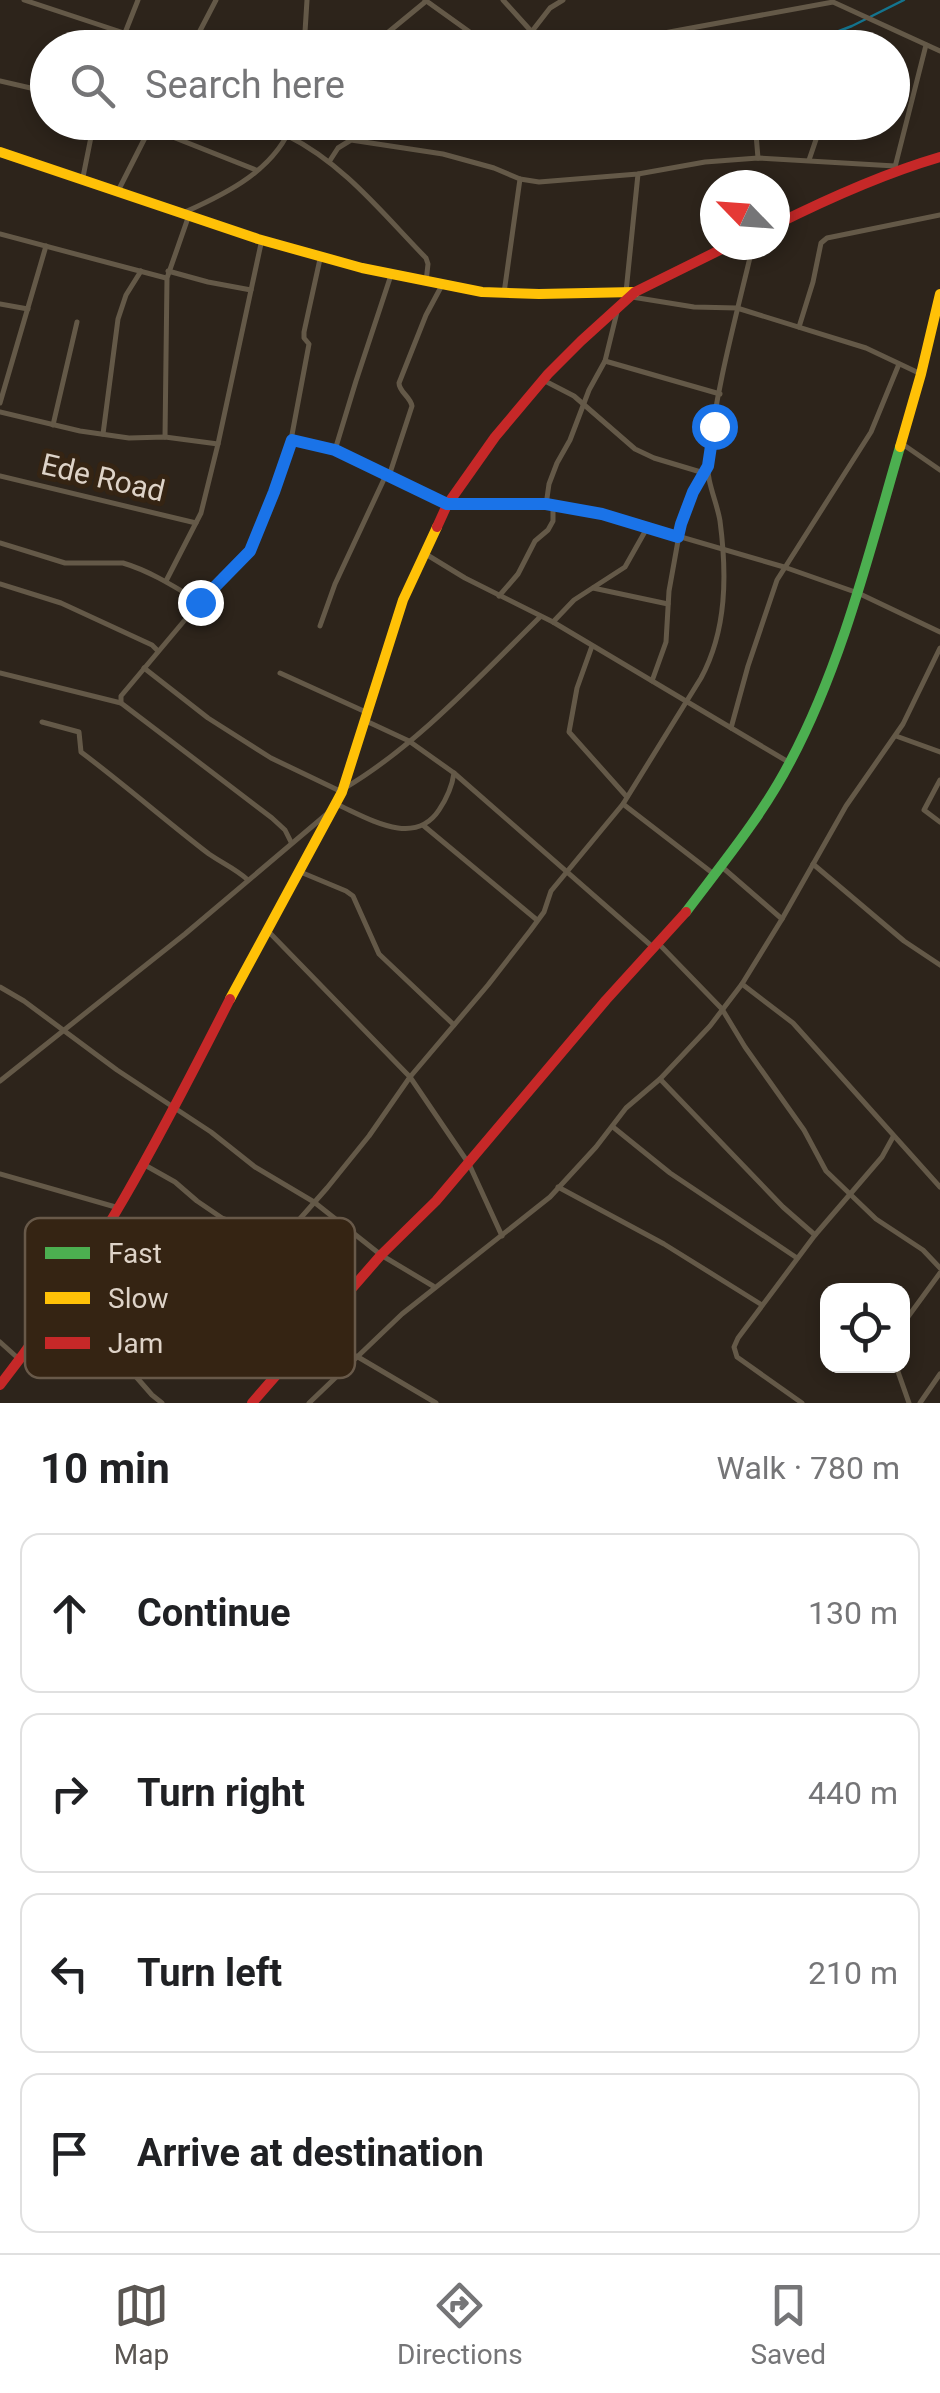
<!DOCTYPE html>
<html lang="en">
<head>
<meta charset="utf-8">
<style>
  body { margin:0; font-family:Roboto,sans-serif; background:#f6f6f6; color:#202124 }
  .controls { position:absolute; right:30px; bottom:30px; display:grid; overflow:hidden; border-radius:20px; box-shadow:0 5px 15px #0003 }
  .controls button { width:90px; height:90px; display:grid; place-items:center; padding:0; border:0; border-bottom:2px solid #e0e0e0; background:#fff; color:#202124; font:50px sans-serif }
  .compass { position:absolute; left:700px; top:170px; width:90px; height:90px; border-radius:50%; background:#fff; box-shadow:0 5px 15px #0003; rotate:295deg }
  .stop { position:absolute; width:30px; height:30px; margin:-22px; border:8px solid #1a73e8; border-radius:50%; background:#fff }
  .stop.end { background:#1a73e8; border-color:#fff; box-shadow:0 2px 10px #0008 }
  .list { margin:0; padding:0; list-style:none }
  h2 { display:flex; justify-content:space-between; align-items:center; height:130px; margin:0; padding:0 40px; font-size:42px }
  h2 small { font-size:32px; font-weight:400; color:#757577 }
  .list li { display:grid; grid-template-columns:65px 1fr auto; gap:30px; align-items:center; box-sizing:border-box; height:160px; margin:0 20px 20px; padding:0 20px; border:2px solid #e0e0e0; border-radius:20px }
  .list b { display:block; font-size:38px; white-space:nowrap }
  .list em { font-size:32px; font-style:normal; color:#757577 }
  .icon { flex:none; width:55px; height:55px; fill:none; stroke:currentColor; stroke-width:2; stroke-linecap:round; stroke-linejoin:round }
  .map { position:relative; flex:none; width:940px; height:1403px; overflow:hidden }
  .search { position:absolute; background:#fff; box-shadow:0 5px 15px #0003; left:30px; right:30px; top:30px; height:110px; display:flex; align-items:center; gap:25px; box-sizing:border-box; padding:0 35px; border-radius:55px; color:#757577; font-size:38px }
  .sheet { height:850px; background:#fff }
  nav { display:flex; justify-content:space-around; align-items:center; box-sizing:border-box; height:140px; border-top:2px solid #e0e0e0; background:#fff; font-size:28px; color:#757577 }
  nav a { display:grid; justify-items:center; gap:5px }
  nav .on { color:#5a5652 }
  .map>svg:first-child { display:block }
</style>
</head>
<body>
<div class="map">
<svg width="940" height="1403" viewBox="0 0 940 1403">
  <rect width="100%" height="100%" fill="#2d241b"/>
  <g fill="none" stroke-linecap="round" stroke-linejoin="round">
    <!-- stream -->
    <g stroke="#14748e" stroke-width="2.5">
      <path d="M795,48L852,26L904,0"/>
      <path d="M504,122H520"/>
    </g>
    <!-- street -->
    <g stroke="#645948" stroke-width="5">
      <path d="M24,0L124,33"/>
      <path d="M425,0L492,48"/>
      <path d="M503,0L531,31"/>
      <path d="M119,48L138,0"/>
      <path d="M191,48L216,0"/>
      <path d="M304,48L307,0"/>
      <path d="M369,48L425,2"/>
      <path d="M519,48L550,8L563,0"/>
      <path d="M616,48L664,33L833,2L940,51"/>
      <path d="M845,48L846,44"/>
      <path d="M0,81L48,92"/>
      <path d="M755,122L758,158"/>
      <path d="M150,128L256,170"/>
      <path d="M288,136C344,164 383,214 426,258L428,264L426,282"/>
      <path d="M809,160L822,122"/>
      <path d="M329,162L338,148L351,140L443,154L494,168L520,179L539,182L638,174L705,162L758,158L895,166"/>
      <path d="M895,167L926,45"/>
      <path d="M83,177L94,122"/>
      <path d="M118,191L153,122"/>
      <path d="M185,212C228,193 276,169 293,122"/>
      <path d="M0,234L166,278"/>
      <path d="M168,271L208,282L251,290"/>
      <path d="M626,292L638,174"/>
      <path d="M504,293L520,179"/>
      <path d="M632,297L694,307L737,308L866,348L921,374"/>
      <path d="M0,304L28,309"/>
      <path d="M799,327L813,282L821,243L827,238L940,215"/>
      <path d="M605,361L720,394"/>
      <path d="M543,380L574,396L635,449L654,458L704,473"/>
      <path d="M0,403L46,246"/>
      <path d="M0,412L80,431L129,438L165,437L218,444"/>
      <path d="M53,425L77,322"/>
      <path d="M103,434L118,319L126,295L141,271"/>
      <path d="M165,437L167,278L189,215"/>
      <path d="M291,440L335,450L447,505H546L602,514L784,567L858,593L940,632"/>
      <path d="M901,443L940,470"/>
      <path d="M335,450L356,381L391,275"/>
      <path d="M0,476L196,523"/>
      <path d="M389,476L412,406C410,396 399,392 399,383L426,315L441,287"/>
      <path d="M546,505L549,484L557,463L570,440L589,390L605,361L617,312"/>
      <path d="M0,543L65,563H123C150,571 175,587 200,602"/>
      <path d="M424,553L465,578L553,622L790,763"/>
      <path d="M166,581L201,513L218,444L262,239"/>
      <path d="M0,584L61,603L152,645L158,651"/>
      <path d="M593,588L668,604"/>
      <path d="M499,596L518,574L535,541L548,530L553,521V507"/>
      <path d="M553,622L574,600L625,567L647,528"/>
      <path d="M320,626L335,584L386,475"/>
      <path d="M592,646L577,688L569,732L627,797"/>
      <path d="M144,668L208,718L271,758L342,792"/>
      <path d="M0,673L121,703L272,818L285,830L291,842"/>
      <path d="M280,673L368,713"/>
      <path d="M652,681L666,642L669,591L681,524L693,492L706,469"/>
      <path d="M121,703V696L200,602L225,574L242,562L250,551L274,493L291,440L309,344L304,338V332L320,259"/>
      <path d="M366,721L409,741L454,773L655,949"/>
      <path d="M42,722L79,732L81,752C125,785 166,821 209,854C222,863 236,869 248,880"/>
      <path d="M731,728L748,666L777,580L871,432L899,364"/>
      <path d="M896,736L940,752"/>
      <path d="M940,780L924,810L940,822"/>
      <path d="M343,789C414,748 482,674 540,617"/>
      <path d="M336,804C368,818 414,848 439,810C447,798 452,787 454,773"/>
      <path d="M623,804L715,875"/>
      <path d="M424,826L537,920"/>
      <path d="M813,864L904,941L940,965"/>
      <path d="M722,867L782,919"/>
      <path d="M298,871L346,891L353,896L379,954L454,1025"/>
      <path d="M266,929L410,1077L469,1164L502,1236"/>
      <path d="M659,944L722,1009L745,1047L804,1130L826,1171L876,1219L923,1250L940,1268"/>
      <path d="M742,984L793,1023L940,1187"/>
      <path d="M0,987L24,1001L117,1070L211,1132L255,1167L314,1202L381,1255L433,1286"/>
      <path d="M660,1079L783,1207L815,1235"/>
      <path d="M0,1081L185,934L328,813"/>
      <path d="M613,1127L670,1173L797,1258"/>
      <path d="M143,1164L175,1182L197,1201L222,1218L250,1228L278,1242"/>
      <path d="M0,1174L119,1208"/>
      <path d="M558,1187L664,1244L762,1305"/>
      <path d="M93,1253L231,1305L308,1337"/>
      <path d="M96,1255L103,1295L123,1337L124,1363L152,1395L162,1403"/>
      <path d="M902,1325L940,1273"/>
      <path d="M120,1332L140,1335L201,1325L223,1313L231,1305L253,1272L327,1188L369,1136L410,1077L488,985L530,931L544,912L551,891L623,804L701,678C727,630 727,574 720,521C717,502 706,481 708,462C716,388 736,317 753,245"/>
      <path d="M311,1335L358,1357L436,1403"/>
      <path d="M0,1342L20,1360"/>
      <path d="M896,1366L909,1403"/>
      <path d="M309,1403L402,1314L550,1197L596,1147L626,1108L660,1079L710,1026L742,984L782,919L846,806L903,724L940,648"/>
      <path d="M802,1403L737,1357L734,1347L738,1338L815,1235L882,1157L893,1137"/>
      <path d="M920,1403L940,1374"/>
    </g>
    <!-- fast -->
    <path stroke="#4caf50" stroke-width="10" d="M686,912C722,864 762,816 790,762C842,664 869,553 900,447"/>
    <!-- slow -->
    <g stroke="#ffc107" stroke-width="10">
      <path d="M0,152L258,239L362,268L482,292L539,294L635,292"/>
      <path d="M900,447L921,374L940,294"/>
      <path d="M230,999L342,792L403,600L437,527"/>
    </g>
    <!-- jam -->
    <g stroke="#c62828" stroke-width="10">
      <path d="M775,225C829,198 882,174 940,157"/>
      <path d="M437,527L447,505L495,437L548,374L581,341L635,292L730,245"/>
      <path d="M0,1385C93,1266 162,1133 230,999"/>
      <path d="M252,1403L381,1255L436,1201L606,1000L686,912"/>
    </g>
  </g>
  <g fill="none" stroke-linecap="round" stroke-linejoin="round">
    <!-- route -->
    <path stroke="#1a73e8" stroke-width="12" d="M200,602L250,551L274,492L292,440L335,450L447,504H546L602,514L678,537L681,524L693,492L708,466L714,426"/>
  </g>
  <g text-anchor="middle" stroke-width="10" stroke-linejoin="round" paint-order="stroke">
    <!-- street labels -->
    <g font-size="30" fill="#ded3c8" stroke="#352413">
      <text transform="translate(103 478) rotate(13)" y="10">Ede Road</text>
    </g>
  </g>
  <!-- legend -->
  <rect x="25" y="1218" width="330" height="160" rx="15" fill="#352413" stroke="#685949" stroke-width="2.5"/>
  <rect x="45" y="1247" width="45" height="12" fill="#4caf50"/>
  <rect x="45" y="1292" width="45" height="12" fill="#ffc107"/>
  <rect x="45" y="1337" width="45" height="12" fill="#c62828"/>
  <g font-size="28" fill="#ded3c8">
    <text x="108" y="1263">Fast</text>
    <text x="108" y="1308">Slow</text>
    <text x="108" y="1353">Jam</text>
  </g>
</svg>
<div class="controls">
<button><svg class="icon" aria-label="locate" viewBox="0 0 24 24"><circle cx="12" cy="12" r="6"/><path d="M12 2v4M12 18v4M2 12h4M18 12h4"/></svg></button>
</div>
<svg class="compass" viewBox="-18 -18 36 36"><path d="M0-13l5 13h-10z" fill="#e53935"/><path d="M0 13l5-13h-10z" fill="#757577"/></svg>
<div class="stop" style="left:714px;top:426px"></div>
<div class="stop end" style="left:200px;top:602px"></div>
<div class="search"><svg class="icon" aria-label="search" viewBox="0 0 24 24"><circle cx="10" cy="10" r="6"/><path d="M15 15l6 6"/></svg>Search here</div>
</div>
<section class="sheet">
<h2>10 min<small>Walk · 780 m</small></h2>
<ul class="list">
<li><svg class="icon" aria-label="ahead" viewBox="0 0 24 24"><path d="M12 20V5M6 11l6-6 6 6"/></svg><div><b>Continue</b></div><em>130 m</em></li>
<li><svg class="icon" aria-label="right" viewBox="0 0 24 24"><path d="M7 20v-9h11M14 6l5 5-5 5"/></svg><div><b>Turn right</b></div><em>440 m</em></li>
<li><svg class="icon" aria-label="left" viewBox="0 0 24 24"><path d="M17 20v-9H6M10 6l-5 5 5 5"/></svg><div><b>Turn left</b></div><em>210 m</em></li>
<li><svg class="icon" aria-label="arrive" viewBox="0 0 24 24"><path d="M6 21V4h12l-3 4 3 4H6"/></svg><div><b>Arrive at destination</b></div></li>
</ul>
</section>
<nav>
<a class="on"><svg class="icon" aria-label="map" viewBox="0 0 24 24"><path d="M3 6l6-2 6 2 6-2v14l-6 2-6-2-6 2zM9 4v14M15 6v14"/></svg>Map</a>
<a><svg class="icon" aria-label="directions" viewBox="0 0 24 24"><path d="M12 3l9 9-9 9-9-9zM9 14v-3h6M13 9l2 2-2 2"/></svg>Directions</a>
<a><svg class="icon" aria-label="saved" viewBox="0 0 24 24"><path d="M7 4h10v16l-5-4-5 4z"/></svg>Saved</a>
</nav>
</body>
</html>
